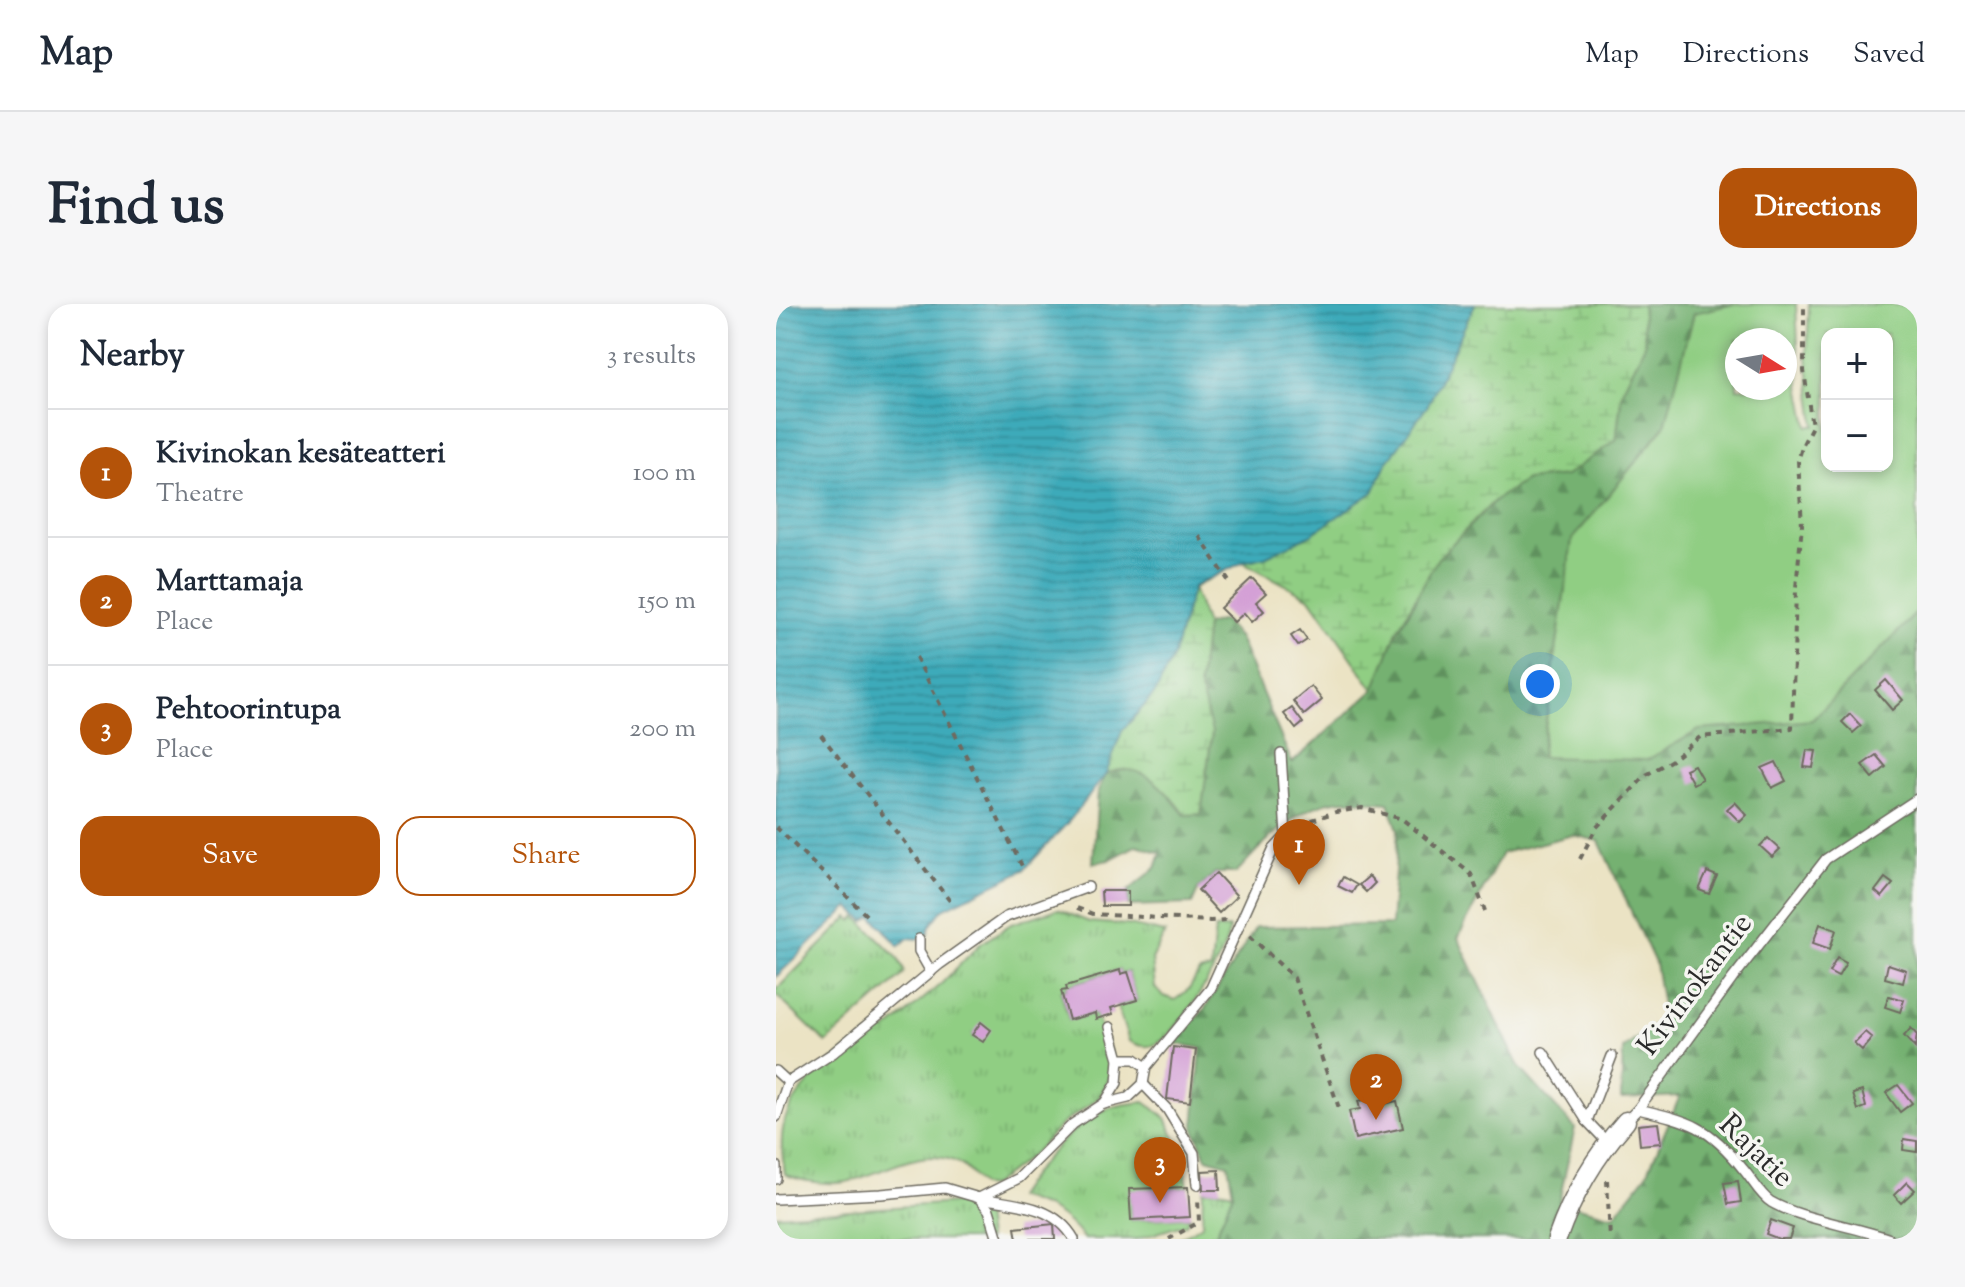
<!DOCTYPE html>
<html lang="en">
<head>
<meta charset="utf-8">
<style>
  body { margin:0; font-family:"Sorts Mill Goudy",serif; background:#f6f6f7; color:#1f2937 }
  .controls { position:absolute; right:24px; top:24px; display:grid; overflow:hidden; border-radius:16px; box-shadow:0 4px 12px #0003 }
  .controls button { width:72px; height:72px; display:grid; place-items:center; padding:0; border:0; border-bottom:2px solid #e0e1e3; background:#fff; color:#1f2937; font:40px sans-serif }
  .compass { position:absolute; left:949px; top:24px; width:72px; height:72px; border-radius:50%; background:#fff; box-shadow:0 4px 12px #0003; rotate:101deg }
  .you { position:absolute; left:764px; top:380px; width:28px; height:28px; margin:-20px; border:6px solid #fff; border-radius:50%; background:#1a73e8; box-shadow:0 0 0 12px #1a73e833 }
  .badge { display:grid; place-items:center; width:52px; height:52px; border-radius:50%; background:#b45309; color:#fff; font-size:26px; font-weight:700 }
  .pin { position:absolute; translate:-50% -66px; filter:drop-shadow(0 2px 4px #0008) }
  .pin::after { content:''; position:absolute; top:42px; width:28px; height:24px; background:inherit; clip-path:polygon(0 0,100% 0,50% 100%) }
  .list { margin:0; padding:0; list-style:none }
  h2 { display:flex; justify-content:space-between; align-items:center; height:104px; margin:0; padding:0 32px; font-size:34px }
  h2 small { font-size:26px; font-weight:400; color:#747a83 }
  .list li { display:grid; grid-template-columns:52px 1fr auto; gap:24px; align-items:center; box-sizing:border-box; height:128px; padding:0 32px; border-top:2px solid #e0e1e3 }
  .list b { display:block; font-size:30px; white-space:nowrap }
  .list p { margin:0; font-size:26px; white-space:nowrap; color:#747a83 }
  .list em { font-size:26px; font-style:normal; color:#747a83 }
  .actions { display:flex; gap:16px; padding:24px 32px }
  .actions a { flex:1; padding:18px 0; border:2px solid #b45309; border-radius:24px; text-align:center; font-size:28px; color:#b45309 }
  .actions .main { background:#b45309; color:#fff }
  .map { position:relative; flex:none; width:1141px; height:935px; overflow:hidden; border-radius:24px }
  header { display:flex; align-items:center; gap:48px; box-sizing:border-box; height:112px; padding:0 40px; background:#fff; border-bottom:2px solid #e0e1e3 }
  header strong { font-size:38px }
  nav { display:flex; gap:44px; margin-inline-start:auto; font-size:28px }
  .intro { display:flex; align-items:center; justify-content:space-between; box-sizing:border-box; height:192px; padding:0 48px }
  h1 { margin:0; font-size:56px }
  .button { padding:20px 36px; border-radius:24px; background:#b45309; color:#fff; font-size:28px; font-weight:700 }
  main { display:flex; gap:48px; padding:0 48px }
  aside { flex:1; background:#fff; border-radius:24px; box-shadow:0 4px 12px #0003 }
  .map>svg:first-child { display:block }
</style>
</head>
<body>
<header>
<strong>Map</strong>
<nav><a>Map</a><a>Directions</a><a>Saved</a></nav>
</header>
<div class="intro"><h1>Find us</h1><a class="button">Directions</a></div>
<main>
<aside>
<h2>Nearby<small>3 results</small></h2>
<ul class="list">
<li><span class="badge">1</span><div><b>Kivinokan kesäteatteri</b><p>Theatre</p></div><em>100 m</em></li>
<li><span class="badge">2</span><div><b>Marttamaja</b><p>Place</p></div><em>150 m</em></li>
<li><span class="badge">3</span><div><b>Pehtoorintupa</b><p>Place</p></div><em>200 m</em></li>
</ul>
<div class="actions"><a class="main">Save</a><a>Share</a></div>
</aside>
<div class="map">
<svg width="1141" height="935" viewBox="0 0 1141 935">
  <defs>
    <pattern id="grass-tufts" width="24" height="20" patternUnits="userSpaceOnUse" patternTransform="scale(2)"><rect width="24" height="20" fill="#90ce83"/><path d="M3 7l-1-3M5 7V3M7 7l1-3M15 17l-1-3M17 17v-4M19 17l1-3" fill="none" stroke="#7cb171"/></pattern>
    <pattern id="forest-firs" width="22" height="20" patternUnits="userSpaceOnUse" patternTransform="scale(2)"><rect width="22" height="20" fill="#74b171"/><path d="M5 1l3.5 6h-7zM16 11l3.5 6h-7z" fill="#5f905d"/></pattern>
    <pattern id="wetland-marsh" width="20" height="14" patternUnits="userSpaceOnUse" patternTransform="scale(2)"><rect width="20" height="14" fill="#90ce83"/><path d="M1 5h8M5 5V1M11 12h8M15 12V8" fill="none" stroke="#7cb171"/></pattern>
    <pattern id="water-rules" width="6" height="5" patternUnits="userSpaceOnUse" patternTransform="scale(2)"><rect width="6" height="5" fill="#3caaba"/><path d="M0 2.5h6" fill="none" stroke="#338b97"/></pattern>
  </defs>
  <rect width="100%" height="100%" fill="#f6f6f2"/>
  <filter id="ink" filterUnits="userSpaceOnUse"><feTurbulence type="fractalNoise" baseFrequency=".0125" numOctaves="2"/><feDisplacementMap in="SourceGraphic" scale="16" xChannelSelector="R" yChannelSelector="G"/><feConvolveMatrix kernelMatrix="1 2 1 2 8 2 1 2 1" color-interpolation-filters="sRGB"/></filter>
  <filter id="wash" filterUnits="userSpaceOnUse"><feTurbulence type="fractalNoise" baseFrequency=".006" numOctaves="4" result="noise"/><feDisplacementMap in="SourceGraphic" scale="32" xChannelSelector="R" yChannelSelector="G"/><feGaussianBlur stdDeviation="1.8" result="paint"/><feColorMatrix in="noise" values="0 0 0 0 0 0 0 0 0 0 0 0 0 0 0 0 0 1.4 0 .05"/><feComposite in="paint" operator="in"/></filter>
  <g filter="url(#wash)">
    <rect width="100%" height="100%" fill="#ebe3c4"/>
    <!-- grass -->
    <g fill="url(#grass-tufts)" stroke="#5e7c57" stroke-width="2">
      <path d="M282,605L313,618L352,621L389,629L376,655L379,684L387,692L399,696L413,685L423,668L435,665L439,625L453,624C453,648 404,727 382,739C372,745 363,742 353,737L341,702L361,696L352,668L345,670L343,666L290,682L291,686L285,688L293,716L319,709L335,750L336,762L334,773L323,794L286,820L257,850L214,883L205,882C198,875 192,864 184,860C149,839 105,871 70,878C51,881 26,878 9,870C7,855 4,840 7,825C12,785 69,745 101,726L110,727L166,679L203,641L235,620Z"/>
      <path d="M73,613L77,617L81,613L121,653L128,666L127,671L50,739L0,691V686Z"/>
      <path d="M369,798L390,814L406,849L412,883L354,886L355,916L414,913L410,920L362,935H308C285,907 273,903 240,893C258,866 300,816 331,805C343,800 356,799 369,798Z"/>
      <path d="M427,886H444L457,889L438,935H402L426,921Z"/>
      <path d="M179,899L196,901L209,910L212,935H0V911Z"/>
    </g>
    <!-- forest -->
    <path fill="url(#forest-firs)" stroke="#506e4e" stroke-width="2" fill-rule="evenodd" d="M866,0H958L918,9L889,122L796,236L765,452L871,456L923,426L1036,416L1141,308V935H438L457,889L452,860L430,854L418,823L425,744L398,739L428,706L480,623L615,621L622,526L613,499C598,498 583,496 568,496C524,498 488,538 460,569H439L422,586L416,600L352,602V587L380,564L385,549L361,541L333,556L317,559L322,487L330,470C366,454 388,485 409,511L425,510L436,428L423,381L430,321L447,316L463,334L516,459L598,386L621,327L635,305L650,272L662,254L719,196L750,176L789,172L840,136L846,87L869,40ZM797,531L823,537L879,659L888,714L847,745L845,795L904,792L871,870L838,912L783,898L799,824L743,763L682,634L726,549Z"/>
    <!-- wetland -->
    <g fill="url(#wetland-marsh)" stroke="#5e7c57" stroke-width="2">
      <path d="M670,0H866L869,40L846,87L840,136L789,172L750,176L719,196L662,254L621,327L598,386L534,294L467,258Z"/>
      <path d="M421,266L432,276L417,284L430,321L423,381L436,428L425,510L409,511C388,485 366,454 330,470L320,444Z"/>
    </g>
    <!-- garden -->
    <path fill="#90ce83" stroke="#5e7c57" stroke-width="2" fill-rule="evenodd" d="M958,0H1020L1024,82L1032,122H1039L1031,53L1033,0L1141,1V308L1036,416L923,426L871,456L765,453L796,236L889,122L918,9ZM1051,30H1111V162H1051ZM961,36H1009V84H961Z"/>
    <!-- water -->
    <path fill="url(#water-rules)" stroke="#346a72" stroke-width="2" d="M0,0H699L652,101L610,160L597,188L536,230L489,253L467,258L417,283L397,352L380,388L346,427L330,470L294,516L248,566L167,605L154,622L152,630L143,635L132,634L123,642L96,612L89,617L73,603L0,673Z"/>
    <g id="blocks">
      <!-- building -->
      <g fill="#d4a0d6">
        <path d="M476,274L490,289L480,298L488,307L476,318L468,309L458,318L444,304Z"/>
        <path d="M524,326L531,336L522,342L515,332Z"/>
        <path d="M1110,376L1127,396L1116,406L1099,386Z"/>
        <path d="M535,382L546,396L528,411L517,397Z"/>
        <path d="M516,404L527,419L520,425L508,410Z"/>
        <path d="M1074,410L1085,422L1077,429L1066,418Z"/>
        <path d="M1031,446L1040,447L1037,464L1028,463Z"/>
        <path d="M1100,451L1110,463L1097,474L1086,461Z"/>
        <path d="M1000,458L1010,477L996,484L986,464Z"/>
        <path d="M918,461L926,475L917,480L909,465Z"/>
        <path d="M959,498L971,511L964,518L951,505Z"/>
        <path d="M992,534L1004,545L996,553L984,542Z"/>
        <path d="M931,568L941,572L933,590L923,586Z"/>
        <path d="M440,569L461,592L443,609L422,586Z"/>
        <path d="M593,572L599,579L590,588L583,581Z"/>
        <path d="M567,573L581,581L576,589L562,582Z"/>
        <path d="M1109,574L1117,580L1106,593L1099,587Z"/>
        <path d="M325,587H352V602H326Z"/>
        <path d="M1044,620L1060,626L1054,645L1037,639Z"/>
        <path d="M1061,654L1070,659L1062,673L1053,668Z"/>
        <path d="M1112,660L1130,666L1127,679L1109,674Z"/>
        <path d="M344,666L345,670L352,668L361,696L335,704L337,710L320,715L319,709L293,716L285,687L291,686L290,682Z"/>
        <path d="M1113,692L1128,696L1124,708L1109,703Z"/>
        <path d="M205,718L215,726L207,738L196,731Z"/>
        <path d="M1135,724L1141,731L1139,744L1128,732Z"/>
        <path d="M1089,728L1096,734L1086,746L1078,739Z"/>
        <path d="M397,743L420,746L414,798L391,795Z"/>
        <path d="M1122,781L1136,799L1124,808L1110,789Z"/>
        <path d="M1086,787L1090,803L1082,806L1077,790Z"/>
        <path d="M607,792L608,800L621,797L627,824L579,835L573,807L584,805L582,797Z"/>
        <path d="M882,819L885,839L864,841L862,821Z"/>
        <path d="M1128,835L1141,837V848L1127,846Z"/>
        <path d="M443,866L444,886H427L426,867Z"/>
        <path d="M962,877L965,898L952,900L948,879Z"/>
        <path d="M1131,878L1139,886L1125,899L1118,891Z"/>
        <path d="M412,883L414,913L355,916L353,885Z"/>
        <path d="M995,916L1017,924L1013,935H1003L990,930Z"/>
        <path d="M278,920L279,935H241L239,924Z"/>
      </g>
    </g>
  </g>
  <g filter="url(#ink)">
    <use href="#blocks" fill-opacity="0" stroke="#6e6b61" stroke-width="2"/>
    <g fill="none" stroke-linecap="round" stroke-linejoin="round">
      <defs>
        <g id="lane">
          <path d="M143,635V647L155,668"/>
          <path d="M767,748L811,817L831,838"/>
          <path d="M370,763L435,684L497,546L510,532L505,450"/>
          <path d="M0,767L12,778"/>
          <path d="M12,778L57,749L164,660L230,613L312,583"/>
          <path d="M367,780L391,805L418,849L421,881"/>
          <path d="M328,800L341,779L343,755"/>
          <path d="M862,805C914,817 933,822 967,865C976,875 984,891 995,898C1024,915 1079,922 1114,935"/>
          <path d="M0,813L12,778"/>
          <path d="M811,817L836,752"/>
          <path d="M850,817L862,805L957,674L1050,555L1141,495"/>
          <path d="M0,862V875"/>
          <path d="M203,894L243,874L297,820L327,800L352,794L367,780L370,763L359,755H343L334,723"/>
          <path d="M203,894C238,900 279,901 298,935"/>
          <path d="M0,895L105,890L169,884L203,894L213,906L222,935"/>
        </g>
        <path id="street" d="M781,935C796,892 820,851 850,817"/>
      </defs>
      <!-- lane casing -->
      <use href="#lane" stroke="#6e6b61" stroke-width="12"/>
      <!-- street casing -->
      <use href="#street" stroke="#6e6b61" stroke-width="21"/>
      <!-- path -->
      <g stroke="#6e6b61" stroke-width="4" stroke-dasharray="6 6" stroke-linecap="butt">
        <path d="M423,232L456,282"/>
        <path d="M140,353L248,566"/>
        <path d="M45,431L177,601"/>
        <path d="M524,520L560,508L586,504L626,515L695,570L709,607"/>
        <path d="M0,523L93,614"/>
        <path d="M804,555L820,524L870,471L896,456L924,433L1016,424L1020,284L1026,221L1022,157L1027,140L1036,122L1028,67V0"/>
        <path d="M301,604L317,610L434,617L451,616"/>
        <path d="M474,632L518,674L564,807"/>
        <path d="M831,876L834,935"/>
        <path d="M393,935L423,918L422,895"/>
      </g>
      <!-- lane -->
      <use href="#lane" stroke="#fff" stroke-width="9"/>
      <!-- street -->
      <use href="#street" stroke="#fff" stroke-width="18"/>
    </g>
  </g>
  <g text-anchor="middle" stroke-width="7" stroke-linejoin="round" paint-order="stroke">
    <!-- street labels -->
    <g font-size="30" fill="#2b2b2b" stroke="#f6f6f2">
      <text transform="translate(918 680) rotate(-53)" y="10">Kivinokantie</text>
      <text transform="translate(981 846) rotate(44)" y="10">Rajatie</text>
    </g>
  </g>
</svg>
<div class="controls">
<button>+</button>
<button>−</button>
</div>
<svg class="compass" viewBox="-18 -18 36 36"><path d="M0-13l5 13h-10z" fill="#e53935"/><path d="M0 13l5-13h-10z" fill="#747a83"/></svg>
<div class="you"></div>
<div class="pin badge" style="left:523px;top:581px">1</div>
<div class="pin badge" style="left:600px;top:816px">2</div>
<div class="pin badge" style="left:384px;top:899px">3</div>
</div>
</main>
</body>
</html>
